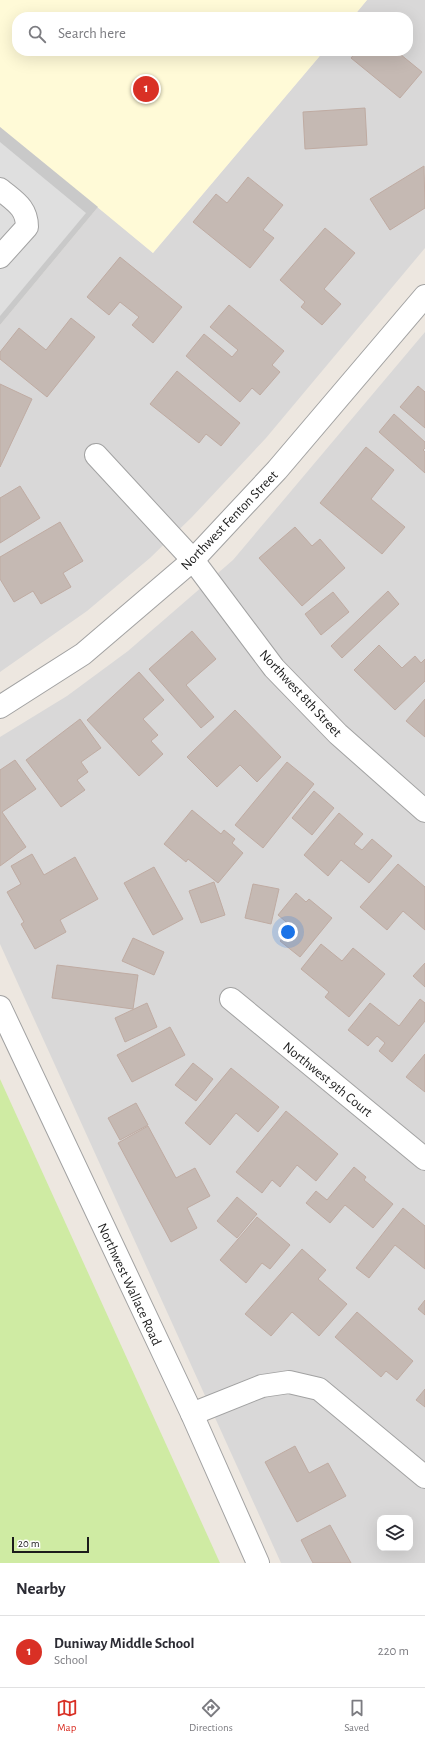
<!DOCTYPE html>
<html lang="en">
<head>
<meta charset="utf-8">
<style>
  body { margin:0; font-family:"Alegreya Sans",sans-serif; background:#f7f7f7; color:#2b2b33 }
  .controls { position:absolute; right:12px; bottom:12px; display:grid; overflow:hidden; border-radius:8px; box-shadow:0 4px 16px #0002 }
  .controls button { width:36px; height:36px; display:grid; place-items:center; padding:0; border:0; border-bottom:1px solid #e1e1e2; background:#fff; color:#2b2b33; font:20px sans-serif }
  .scale { position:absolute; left:12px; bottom:10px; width:77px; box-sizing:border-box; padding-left:4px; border:2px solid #1b1b1b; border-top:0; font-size:11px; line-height:14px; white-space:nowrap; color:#1b1b1b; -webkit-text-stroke:3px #fff; paint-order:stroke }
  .you { position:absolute; left:288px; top:932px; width:14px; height:14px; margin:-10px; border:3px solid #fff; border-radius:50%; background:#1a73e8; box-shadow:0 0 0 6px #1a73e833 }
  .badge { display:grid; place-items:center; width:26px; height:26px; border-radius:50%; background:#d93025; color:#fff; font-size:13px; font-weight:700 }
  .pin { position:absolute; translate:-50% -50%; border:2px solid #fff; box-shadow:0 1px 4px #0006 }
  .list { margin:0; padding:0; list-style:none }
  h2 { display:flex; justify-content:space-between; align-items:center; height:52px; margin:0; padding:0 16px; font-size:17px }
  h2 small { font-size:13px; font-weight:400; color:#7c7c81 }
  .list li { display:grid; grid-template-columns:26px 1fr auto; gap:12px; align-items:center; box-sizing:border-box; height:72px; padding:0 16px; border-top:1px solid #e1e1e2 }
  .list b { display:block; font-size:15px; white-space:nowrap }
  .list p { margin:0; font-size:13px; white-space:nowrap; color:#7c7c81 }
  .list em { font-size:13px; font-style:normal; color:#7c7c81 }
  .icon { flex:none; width:22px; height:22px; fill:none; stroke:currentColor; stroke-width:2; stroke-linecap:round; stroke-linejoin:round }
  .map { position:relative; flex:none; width:425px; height:1563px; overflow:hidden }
  .search { position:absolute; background:#fff; box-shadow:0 4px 16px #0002; left:12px; right:12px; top:12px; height:44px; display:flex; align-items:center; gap:10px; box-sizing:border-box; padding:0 14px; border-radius:16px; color:#7c7c81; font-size:15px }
  .sheet { height:124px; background:#fff }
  nav { display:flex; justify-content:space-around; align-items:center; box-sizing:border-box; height:56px; border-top:1px solid #e1e1e2; background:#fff; font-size:11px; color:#7c7c81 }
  nav a { display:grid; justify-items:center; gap:2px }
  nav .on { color:#d93025 }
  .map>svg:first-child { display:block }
</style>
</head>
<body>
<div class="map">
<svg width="425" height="1563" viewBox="0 0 425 1563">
  <rect width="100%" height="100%" fill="#ede7e0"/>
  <!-- residential -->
  <g fill="#d9d8d8" fill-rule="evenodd">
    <path d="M367,0H425V248L266,438L192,517L150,558L87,611L0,672V325L98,207L153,253L324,51H408V17H353Z"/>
    <path d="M425,332V1563H281L0,944V737L67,696L128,651L233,560ZM380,1518H410V1548H380Z"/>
  </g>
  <!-- education -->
  <path fill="#fffad7" d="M0,0H367L353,17H17V51H324L153,253L0,127Z"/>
  <!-- religious -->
  <path fill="#c9c9c9" d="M0,127L98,207L0,325Z"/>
  <!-- grass -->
  <path fill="#cfeba3" d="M0,1079L220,1563H0Z"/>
  <!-- parking -->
  <path fill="#dfdfdf" d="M0,142L86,213L0,316Z"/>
  <!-- building -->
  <g fill="#c5b9b3" stroke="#bfaba2">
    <path d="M357,51H403L400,54L422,72L400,98L351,58Z"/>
    <path d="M365,108L367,145L305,149L303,112Z"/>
    <path d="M424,166L425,208L390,230L370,199Z"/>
    <path d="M248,177L283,205L263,230L274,238L250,268L193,222L216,194L227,203Z"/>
    <path d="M325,228L355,253L324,289L341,304L322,325L301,307L305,302L280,280Z"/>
    <path d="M120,257L182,307L153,343L132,325L139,317L120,302L109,315L87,297Z"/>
    <path d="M229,305L284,351L272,365L280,372L260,395L252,388L240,402L186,356L204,334L232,357L238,350L210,327Z"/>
    <path d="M71,318L95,337L47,397L0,359V352L19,328L46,350Z"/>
    <path d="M177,371L240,423L221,446L206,434L199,443L150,404Z"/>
    <path d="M0,384L32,399L0,467Z"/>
    <path d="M418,386L425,392V428L400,407Z"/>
    <path d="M394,414L425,442V448L423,450L425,452V473L379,432Z"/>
    <path d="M366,447L394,470L371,499L405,527L382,554L320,503Z"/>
    <path d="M20,486L40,518L0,543V498Z"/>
    <path d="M60,522L83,561L63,573L71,587L41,604L33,591L14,602L0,579V557Z"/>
    <path d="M295,527L312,546L320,539L345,568L302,606L259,558Z"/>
    <path d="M388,591L399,604L342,658L331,646Z"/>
    <path d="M333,592L349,612L321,635L305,614Z"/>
    <path d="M192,631L216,659L186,685L214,717L201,728L149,669Z"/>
    <path d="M379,645L402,668L415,656L421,663L425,659V681L395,710L354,670Z"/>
    <path d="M139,672L164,700L143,719L158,735L151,741L163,754L139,776L87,720Z"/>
    <path d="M425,699V737L406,721Z"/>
    <path d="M235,710L281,757L257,782L240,765L217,787L187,757Z"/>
    <path d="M80,719L101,748L81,762L88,772L77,780L85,790L61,807L26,760Z"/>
    <path d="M15,760L36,789L2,812L26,847L0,866V770Z"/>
    <path d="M287,762L314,784L263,848L235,825Z"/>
    <path d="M314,791L334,808L312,835L292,818Z"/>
    <path d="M192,810L221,834L224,830L235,839L232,843L243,853L218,883L188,859L186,862L164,844Z"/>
    <path d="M339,813L363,834L354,844L362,850L372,839L392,856L369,883L341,860L328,876L304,855Z"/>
    <path d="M32,854L44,875L75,857L98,899L60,920L66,932L35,949L21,924L24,922L7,892L21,884L11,866Z"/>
    <path d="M398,864L425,887V930L403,911L387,930L360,907Z"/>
    <path d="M154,867L183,919L153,935L124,883Z"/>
    <path d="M214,882L225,915L201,923L189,891Z"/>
    <path d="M253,884L279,889L271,924L245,918Z"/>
    <path d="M296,893L306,902L309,899L332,918L300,957L280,941L292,927L278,915Z"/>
    <path d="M133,938L164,952L154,975L122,961Z"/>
    <path d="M321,944L342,961L353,948L385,974L349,1017L325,997L329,992L301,969Z"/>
    <path d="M425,963V987L413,976Z"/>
    <path d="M57,965L138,975L133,1009L52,998Z"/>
    <path d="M420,999L425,1003V1021L392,1062L379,1051L385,1043L377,1036L368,1046L348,1030L370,1003L399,1026Z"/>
    <path d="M147,1003L157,1027L125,1042L115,1018Z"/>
    <path d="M170,1027L185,1055L132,1082L117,1055Z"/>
    <path d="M425,1054V1092L406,1077Z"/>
    <path d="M193,1063L213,1079L196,1101L175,1085Z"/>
    <path d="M231,1068L279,1107L258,1132L236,1113L210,1145L185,1123Z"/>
    <path d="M136,1103L148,1125L120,1140L108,1118Z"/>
    <path d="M286,1111L338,1154L316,1181L297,1165L280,1187L272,1180L262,1193L236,1172Z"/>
    <path d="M148,1126L176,1178L195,1168L210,1196L187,1208L197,1228L171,1242L118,1143Z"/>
    <path d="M354,1167L366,1177L364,1180L393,1204L373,1228L345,1205L330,1223L306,1203L316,1191L327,1200Z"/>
    <path d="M237,1197L257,1214L237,1238L217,1221Z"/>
    <path d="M403,1208L425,1226V1269L395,1245L369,1278L356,1268Z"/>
    <path d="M257,1217L290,1245L270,1269L262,1263L246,1283L220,1260Z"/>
    <path d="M302,1249L326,1270L318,1279L347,1304L319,1336L292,1312L271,1336L245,1314Z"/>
    <path d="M425,1300V1315L418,1309Z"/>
    <path d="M357,1312L413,1361L397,1380L386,1371L381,1377L335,1337Z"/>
    <path d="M425,1389V1407L416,1400Z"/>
    <path d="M295,1446L309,1473L328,1463L346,1496L297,1522L265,1462Z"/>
    <path d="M330,1525L351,1563H313L301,1540Z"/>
  </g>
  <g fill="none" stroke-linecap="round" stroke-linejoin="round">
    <defs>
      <g id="minor">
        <path d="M0,189C14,201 27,207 27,227L0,257"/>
        <path d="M96,455L193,560L274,668L338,734L425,811"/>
        <path d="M0,707L83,654L193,560L277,470L425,296"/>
        <path d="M231,999L425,1159"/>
        <path d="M0,1007L192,1414L258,1563"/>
        <path d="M192,1414L262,1386L289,1382L319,1389L425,1477"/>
      </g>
    </defs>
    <!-- minor casing -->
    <use href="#minor" stroke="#a2a2a2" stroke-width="24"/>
    <!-- minor -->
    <use href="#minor" stroke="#fff" stroke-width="22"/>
  </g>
  <g text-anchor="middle" stroke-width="3" stroke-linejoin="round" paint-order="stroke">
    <!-- street labels -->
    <g font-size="14" fill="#1b1b1b" stroke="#fff">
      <text transform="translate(229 520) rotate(-46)" y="5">Northwest Fenton Street</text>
      <text transform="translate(301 693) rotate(47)" y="5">Northwest 8th Street</text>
      <text transform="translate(328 1079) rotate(39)" y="5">Northwest 9th Court</text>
      <text transform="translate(130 1284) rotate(65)" y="5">Northwest Wallace Road</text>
    </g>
  </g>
</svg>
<div class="controls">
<button><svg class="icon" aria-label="layers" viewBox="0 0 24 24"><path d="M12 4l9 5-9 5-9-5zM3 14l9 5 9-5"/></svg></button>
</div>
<div class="scale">20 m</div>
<div class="you"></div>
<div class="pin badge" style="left:146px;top:89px">1</div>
<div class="search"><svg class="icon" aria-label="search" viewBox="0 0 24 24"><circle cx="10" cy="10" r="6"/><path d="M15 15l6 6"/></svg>Search here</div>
</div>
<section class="sheet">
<h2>Nearby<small></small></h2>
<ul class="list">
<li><span class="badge">1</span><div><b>Duniway Middle School</b><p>School</p></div><em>220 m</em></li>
</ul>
</section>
<nav>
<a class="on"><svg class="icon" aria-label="map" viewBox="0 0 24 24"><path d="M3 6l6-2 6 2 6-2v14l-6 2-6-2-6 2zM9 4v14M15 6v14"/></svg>Map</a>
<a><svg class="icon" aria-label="directions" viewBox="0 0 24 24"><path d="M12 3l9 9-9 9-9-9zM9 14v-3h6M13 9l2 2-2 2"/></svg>Directions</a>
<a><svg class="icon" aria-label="saved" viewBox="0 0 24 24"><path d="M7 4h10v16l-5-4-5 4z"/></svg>Saved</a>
</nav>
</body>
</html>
